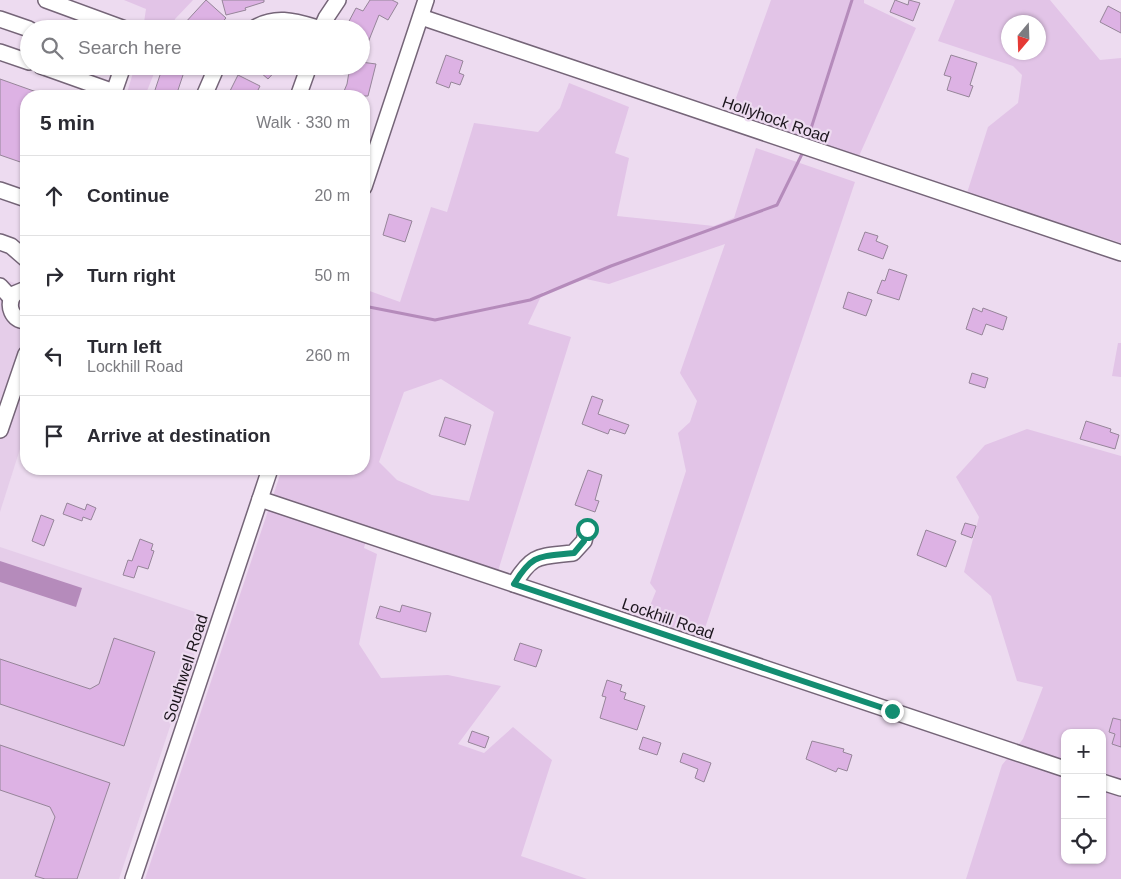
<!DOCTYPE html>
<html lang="en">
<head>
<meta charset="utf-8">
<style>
  body { margin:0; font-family:Arial,sans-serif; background:#f2f2f3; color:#2b2b33 }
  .controls { position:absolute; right:15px; bottom:15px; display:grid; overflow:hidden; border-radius:10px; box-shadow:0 1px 4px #0004 }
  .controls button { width:45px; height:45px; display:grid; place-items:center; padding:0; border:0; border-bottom:1px solid #e1e1e2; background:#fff; color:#2b2b33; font:25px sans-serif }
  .compass { position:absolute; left:1001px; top:15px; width:45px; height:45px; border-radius:50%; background:#fff; box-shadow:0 1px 4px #0004; rotate:199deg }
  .stop { position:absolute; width:15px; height:15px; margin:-11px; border:4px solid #138d71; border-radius:50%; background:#fff }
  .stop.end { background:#138d71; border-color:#fff; box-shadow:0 1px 5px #0008 }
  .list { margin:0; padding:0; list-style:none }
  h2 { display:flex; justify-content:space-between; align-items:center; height:65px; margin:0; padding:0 20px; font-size:21px }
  h2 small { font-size:16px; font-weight:400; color:#7c7c81 }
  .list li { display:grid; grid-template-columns:32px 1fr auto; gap:15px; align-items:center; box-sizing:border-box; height:80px; padding:0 20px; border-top:1px solid #e1e1e2 }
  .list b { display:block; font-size:19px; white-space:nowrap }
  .list p { margin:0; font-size:16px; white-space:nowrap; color:#7c7c81 }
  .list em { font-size:16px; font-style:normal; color:#7c7c81 }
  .icon { flex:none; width:28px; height:28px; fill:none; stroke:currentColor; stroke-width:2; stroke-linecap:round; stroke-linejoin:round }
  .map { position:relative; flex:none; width:1121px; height:879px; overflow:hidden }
  .search { position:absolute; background:#fff; box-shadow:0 1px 4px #0004; left:20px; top:20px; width:350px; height:55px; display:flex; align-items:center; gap:12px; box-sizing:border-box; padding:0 18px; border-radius:28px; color:#7c7c81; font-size:19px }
  .panel { position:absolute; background:#fff; box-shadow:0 1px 4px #0004; left:20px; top:90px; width:350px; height:385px; border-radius:20px }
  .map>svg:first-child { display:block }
</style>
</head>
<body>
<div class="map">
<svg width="1121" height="879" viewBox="0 0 1121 879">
  <rect width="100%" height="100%" fill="#eddbf0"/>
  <!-- built -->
  <g fill="#e5cde9">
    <path d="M0,278L26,287V430L0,512Z"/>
    <path d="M0,547L207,616L119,879H0Z"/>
  </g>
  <!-- green -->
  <g fill="#e2c4e7" fill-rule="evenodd">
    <path d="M124,0H193L175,19L172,29H143L146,9Z"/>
    <path d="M771,0H864V3L916,28L859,156L785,134L731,112Z"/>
    <path d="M955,0H1050L1100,60L1121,58V243L967,193L988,127L1018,103L1022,75L1013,66L938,41ZM1008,22H1038V52H1008Z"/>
    <path d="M135,66H157L145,96H126Z"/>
    <path d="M569,83L629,107L615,153L629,158L617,216L714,226L734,218L756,148L855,182L702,637L645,618L656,591L650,583L686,471L678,433L690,422L697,401L680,373L725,244L609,284L586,279L543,292L528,324L571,337L498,571L369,529L364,548L377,554L359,644L381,678L448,675L501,686L458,744L484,753L513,727L552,760L521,856L587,879H145L282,469H364V289L400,302L431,207L447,212L474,123L538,132L560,108ZM441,379L494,412L469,501L432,495L397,480L379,462L404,392Z"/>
    <path d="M1118,343H1121V377L1112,376Z"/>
    <path d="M1027,429L1121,456V720L1113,718L1109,732L1119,736H1114L1112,744L1121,747V879H966L1002,765L1023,739L1043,687L1017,681L991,596L964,572L979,517L956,477L985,445ZM1065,733H1102V860H1065Z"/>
  </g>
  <!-- water -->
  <path fill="#b58bbb" d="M0,561L82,588L76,607L0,582Z"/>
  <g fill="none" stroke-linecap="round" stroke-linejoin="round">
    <!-- stream -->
    <g stroke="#b58bbb" stroke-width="3">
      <path d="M807,141L852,0"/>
      <path d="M364,306L435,320L530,300L611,266L777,205L802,154"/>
    </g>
  </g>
  <!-- building -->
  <g fill="#ddb2e4" stroke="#968599">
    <path d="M206,0L226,18L216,29H189L184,24Z"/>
    <path d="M222,0H264V2L245,8L246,10L226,15Z"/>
    <path d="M370,0H392L398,3L388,20L379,15L363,55H361V29L347,25L356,8L363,11Z"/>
    <path d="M895,0L908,5L909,0L920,3L913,21L890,12Z"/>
    <path d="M1108,6L1121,13V33L1100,22Z"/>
    <path d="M446,55L463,61L459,73L464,75L460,85L451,82L449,88L436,83Z"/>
    <path d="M951,55L977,63L970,85L973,86L969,97L947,90L951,77L944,75Z"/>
    <path d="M361,62L376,64L368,96H342L347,84L350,66H361Z"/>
    <path d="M163,66H186L176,96L154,93Z"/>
    <path d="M253,66H280L268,79Z"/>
    <path d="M238,75L260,86L255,96H241L230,91Z"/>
    <path d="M0,79L45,95L26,96V164L0,155Z"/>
    <path d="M389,214L412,221L405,242L383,235Z"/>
    <path d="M865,232L878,236L876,241L888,246L883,259L858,250Z"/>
    <path d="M889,269L907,275L899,300L877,293L882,280L885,281Z"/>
    <path d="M848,292L872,300L866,316L843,308Z"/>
    <path d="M973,308L982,312L983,308L1007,317L1003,330L986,324L982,335L966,329Z"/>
    <path d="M972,373L988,378L985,388L969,383Z"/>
    <path d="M592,396L603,400L598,414L629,425L625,434L610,429L608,434L582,424Z"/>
    <path d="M445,417L471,425L465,445L439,436Z"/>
    <path d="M1086,421L1111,429L1110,432L1119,435L1115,449L1080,439Z"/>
    <path d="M588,470L602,475L595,500L599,501L595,512L575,505Z"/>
    <path d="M67,503L85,510L87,504L96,508L91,520L83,517L82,521L63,514Z"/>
    <path d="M41,515L54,520L44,546L32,541Z"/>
    <path d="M965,523L976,526L972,538L961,534Z"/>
    <path d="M926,530L956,541L946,567L917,555Z"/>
    <path d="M140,539L153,544L151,550L154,551L148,569L138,566L134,578L123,575L128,560L132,561Z"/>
    <path d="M402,605L431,613L426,632L376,618L380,606L400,612Z"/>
    <path d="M114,638L155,652L124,746L0,704V659L90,689L99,684Z"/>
    <path d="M520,643L542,650L536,667L514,660Z"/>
    <path d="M607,680L622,685L620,691L626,693L624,699L645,706L637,730L600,718L606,697L602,696Z"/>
    <path d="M1113,718L1121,720V747L1112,744L1115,734L1109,732Z"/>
    <path d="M472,731L489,737L485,748L468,742Z"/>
    <path d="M643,737L661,743L657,755L639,749Z"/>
    <path d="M812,741L844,749L843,752L852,755L847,771L838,768L836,772L806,759Z"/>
    <path d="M0,745L110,783L77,879H45L35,876L55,817L50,807L0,790Z"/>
    <path d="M683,753L711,763L704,782L695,778L698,769L680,762Z"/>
  </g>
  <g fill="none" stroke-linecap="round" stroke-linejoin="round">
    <defs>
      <g id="minor">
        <path d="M46,0L125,29"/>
        <path d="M421,17L1121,253"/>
        <path d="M0,19L29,29"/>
        <path d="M253,29C276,14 297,22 321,29"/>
        <path d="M321,29L326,18L338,0"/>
        <path d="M0,52L29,62"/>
        <path d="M41,66L114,92L113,96"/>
        <path d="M114,92L123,66"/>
        <path d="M299,94L309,66"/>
        <path d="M204,96L217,66"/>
        <path d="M364,187L426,0"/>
        <path d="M0,190L26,199"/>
        <path d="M0,242L11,246L26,259"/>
        <path d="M0,286L11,298"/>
        <path d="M26,289L14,294C6,306 12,320 26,321"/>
        <path d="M0,430L26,354"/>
        <path d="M260,499L1065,769"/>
        <path d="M514,584C533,553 539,557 573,553L584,541L587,529"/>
        <path d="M1102,782L1121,788"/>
        <path d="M133,879L270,469"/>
      </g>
    </defs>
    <!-- minor casing -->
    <use href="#minor" stroke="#756578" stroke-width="18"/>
    <!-- minor -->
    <use href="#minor" stroke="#fff" stroke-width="15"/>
  </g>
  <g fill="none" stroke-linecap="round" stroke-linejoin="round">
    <!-- route -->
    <path stroke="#138d71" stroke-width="6" d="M587,529L584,541L574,553C539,557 533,553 514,584L892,711"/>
  </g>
  <g text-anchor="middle" stroke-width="4.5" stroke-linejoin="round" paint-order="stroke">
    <!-- street labels -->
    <g font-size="16" fill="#1b151c" stroke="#eddbf0">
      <text transform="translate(776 119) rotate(19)" y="6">Hollyhock Road</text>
      <text transform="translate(668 618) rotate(19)" y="6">Lockhill Road</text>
      <text transform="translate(185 668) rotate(-72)" y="6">Southwell Road</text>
    </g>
  </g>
</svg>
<div class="controls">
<button>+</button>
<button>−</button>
<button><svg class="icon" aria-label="locate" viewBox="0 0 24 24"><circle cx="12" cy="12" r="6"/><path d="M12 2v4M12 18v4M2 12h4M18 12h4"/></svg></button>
</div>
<svg class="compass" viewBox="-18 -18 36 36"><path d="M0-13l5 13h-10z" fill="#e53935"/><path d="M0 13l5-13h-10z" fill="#7c7c81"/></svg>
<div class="stop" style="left:587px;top:529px"></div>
<div class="stop end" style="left:892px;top:711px"></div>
<div class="search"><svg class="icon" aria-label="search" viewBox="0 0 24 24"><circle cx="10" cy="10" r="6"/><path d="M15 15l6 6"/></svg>Search here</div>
<section class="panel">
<h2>5 min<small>Walk · 330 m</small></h2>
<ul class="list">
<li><svg class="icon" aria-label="ahead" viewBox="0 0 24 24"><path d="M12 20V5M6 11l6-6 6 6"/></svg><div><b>Continue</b></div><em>20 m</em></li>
<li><svg class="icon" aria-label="right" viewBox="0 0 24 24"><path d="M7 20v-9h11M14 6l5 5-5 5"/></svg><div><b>Turn right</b></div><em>50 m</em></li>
<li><svg class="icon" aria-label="left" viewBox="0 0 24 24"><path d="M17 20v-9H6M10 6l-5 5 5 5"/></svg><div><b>Turn left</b><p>Lockhill Road</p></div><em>260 m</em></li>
<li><svg class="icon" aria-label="arrive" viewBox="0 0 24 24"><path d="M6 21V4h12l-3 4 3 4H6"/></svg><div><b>Arrive at destination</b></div></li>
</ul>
</section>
</div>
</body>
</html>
